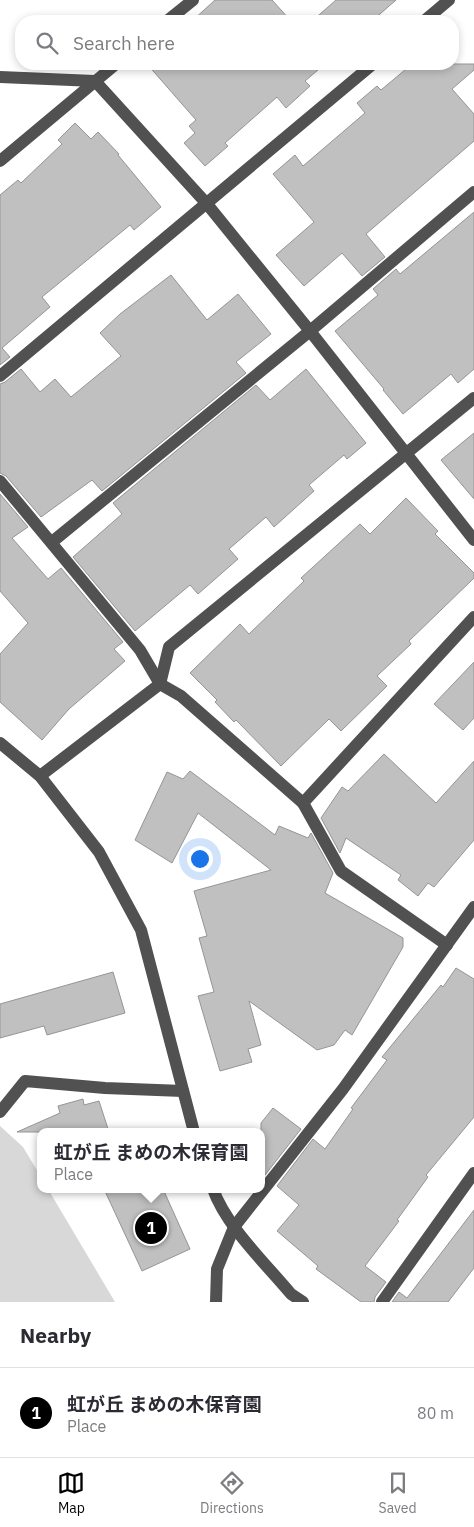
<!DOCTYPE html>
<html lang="en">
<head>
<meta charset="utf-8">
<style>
  body { margin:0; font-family:"IBM Plex Sans","Noto Sans JP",sans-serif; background:#f2f2f3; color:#2b2b33 }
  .you { position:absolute; left:199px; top:858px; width:18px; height:18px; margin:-12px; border:4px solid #fff; border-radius:50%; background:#1a73e8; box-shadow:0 0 0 8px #1a73e833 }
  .badge { display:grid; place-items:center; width:32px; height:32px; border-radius:50%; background:#000; color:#fff; font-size:16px; font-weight:700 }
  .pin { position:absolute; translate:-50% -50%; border:2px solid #fff; box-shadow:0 1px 5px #0006 }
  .popup { position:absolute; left:37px; top:1128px; width:228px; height:65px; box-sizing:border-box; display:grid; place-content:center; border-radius:10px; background:#fff; filter:drop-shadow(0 1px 4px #0005); font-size:16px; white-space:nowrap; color:#7c7c81 }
  .popup b { font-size:19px; color:#2b2b33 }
  .popup::after { content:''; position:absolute; left:50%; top:100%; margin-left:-10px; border:10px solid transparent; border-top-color:#fff }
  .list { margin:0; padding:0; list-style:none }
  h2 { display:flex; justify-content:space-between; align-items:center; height:65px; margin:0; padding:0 20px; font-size:21px }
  h2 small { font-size:16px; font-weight:400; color:#7c7c81 }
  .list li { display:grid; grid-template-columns:32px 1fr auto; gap:15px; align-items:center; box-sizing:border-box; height:90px; padding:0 20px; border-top:1px solid #e1e1e2 }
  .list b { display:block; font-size:19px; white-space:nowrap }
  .list p { margin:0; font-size:16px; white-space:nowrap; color:#7c7c81 }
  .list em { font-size:16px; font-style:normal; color:#7c7c81 }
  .icon { flex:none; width:28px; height:28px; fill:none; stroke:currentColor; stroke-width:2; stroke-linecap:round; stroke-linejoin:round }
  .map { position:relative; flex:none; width:474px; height:1302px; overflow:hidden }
  .search { position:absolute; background:#fff; box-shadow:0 2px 8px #0003; left:15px; right:15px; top:15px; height:55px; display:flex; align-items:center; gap:12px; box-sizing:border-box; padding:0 18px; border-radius:20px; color:#7c7c81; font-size:19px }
  .sheet { height:155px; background:#fff }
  nav { display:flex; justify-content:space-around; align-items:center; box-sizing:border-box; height:70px; border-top:1px solid #e1e1e2; background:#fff; font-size:14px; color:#7c7c81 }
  nav a { display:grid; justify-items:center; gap:2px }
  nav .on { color:#000 }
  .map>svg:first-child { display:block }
</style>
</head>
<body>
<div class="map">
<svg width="474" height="1302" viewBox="0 0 474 1302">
  <rect width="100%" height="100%" fill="#fff"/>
  <!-- green -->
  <path fill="#d8d8d8" d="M0,1126L23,1147L41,1177V1189H48L115,1302H0Z"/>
  <!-- building -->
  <g fill="#c0c0c0" stroke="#959595">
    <path d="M215,0H272L291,21H192Z"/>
    <path d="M336,0H396L372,21H312Z"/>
    <path d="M147,64H325L305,81L310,86L286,108L277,97L225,143L228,146L205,166L184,143L195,133L189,126L196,120Z"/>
    <path d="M412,64H474V70L452,89L474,114V141L366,234L385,257L362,276L342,253L304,286L276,255L314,222L273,174L295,155L303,166L365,113L357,103L377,86L381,90Z"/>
    <path d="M75,123L91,139L98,132L119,154L118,155L161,207L134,230L130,225L42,297L50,307L2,348L10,357L0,365V195L18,180L21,183L62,144L58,140Z"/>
    <path d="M474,212V369L458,383L451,374L403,414L383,390L384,389L335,331L378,295L373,289L396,269L400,274Z"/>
    <path d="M171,275L207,320L238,294L271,334L236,362L246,373L102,491L92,480L41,517L6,476L0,473V384L5,382L21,369L40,392L55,379L71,397L121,356L100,333L120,314Z"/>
    <path d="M306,369L366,443L347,459L344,455L309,485L314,491L274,527L266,517L229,549L238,559L198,594L190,585L135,631L73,557L122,514L113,503L256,385L270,400Z"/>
    <path d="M474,433V499L441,460Z"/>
    <path d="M0,494L28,527L12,538L48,579L61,568L123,642L114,649L125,661L69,709L42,740L0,702V654L28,623L0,591Z"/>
    <path d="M406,498L438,531L435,534L474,573V578L409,641L411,644L377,676L387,686L341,731L329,719L281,766L236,720L234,722L215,702L217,700L190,673L240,624L249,634L304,581L301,578L360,524L370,534Z"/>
    <path d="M474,662V718L463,730L434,704Z"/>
    <path d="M384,754L436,803L474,761V840L434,887L428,883L418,896L398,880L401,875L346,838L340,853L321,818L342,787L348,791Z"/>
    <path d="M190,771L275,835L279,826L308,838L311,833L333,873L325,893L403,938V947L352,1035L345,1030L334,1045L317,1050L249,1001L261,1045L248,1049L252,1062L220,1071L198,996L214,992L199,938L207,936L194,891L271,870L198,813L172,863L135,840L167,772L183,779Z"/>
    <path d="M456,968L474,979V1117L426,1175L428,1177L397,1220L399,1221L365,1266L386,1282L375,1297L374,1302H361L316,1269L318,1266L277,1231L299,1205L277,1186L313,1139L325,1149L353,1109L351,1108L387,1060L382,1057L441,985L443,987Z"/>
    <path d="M113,972L125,1013L47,1035L44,1026L0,1038V1004Z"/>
    <path d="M83,1099L84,1105L99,1101L109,1132H17L60,1113L58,1106Z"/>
    <path d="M273,1108L301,1129L265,1175L261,1172V1123Z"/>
    <path d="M104,1189H163L190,1249L142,1271Z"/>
    <path d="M474,1210V1268L448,1302H392L399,1292L407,1298Z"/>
  </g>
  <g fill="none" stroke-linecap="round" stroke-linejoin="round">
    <!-- minor -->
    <g stroke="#515151" stroke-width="12">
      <path d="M167,21L193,0"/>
      <path d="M424,21L449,0"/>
      <path d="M0,77L95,81L207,204L310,331L474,540"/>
      <path d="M0,161L116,64"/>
      <path d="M0,376L373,64"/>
      <path d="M0,481L140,650L160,684L181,696L303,803L341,871L447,945"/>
      <path d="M52,542L310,331L474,192"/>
      <path d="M0,743L40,776L99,852L141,930L194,1132"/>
      <path d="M40,776L160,684L169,647L474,398"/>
      <path d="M303,803L474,617"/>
      <path d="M0,1112L25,1081L105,1088L183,1091"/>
      <path d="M213,1189C226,1226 266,1264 291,1294L303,1302"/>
      <path d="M216,1302L217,1269L234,1227L343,1089L474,907"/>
      <path d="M382,1302L474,1173"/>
    </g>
  </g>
</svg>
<div class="you"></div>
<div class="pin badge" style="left:151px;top:1228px">1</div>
<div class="popup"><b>虹が丘 まめの木保育園</b>Place</div>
<div class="search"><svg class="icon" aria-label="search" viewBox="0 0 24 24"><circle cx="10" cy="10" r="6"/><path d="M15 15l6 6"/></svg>Search here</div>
</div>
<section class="sheet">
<h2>Nearby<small></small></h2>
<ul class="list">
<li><span class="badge">1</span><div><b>虹が丘 まめの木保育園</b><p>Place</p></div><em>80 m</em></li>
</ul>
</section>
<nav>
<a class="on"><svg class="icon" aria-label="map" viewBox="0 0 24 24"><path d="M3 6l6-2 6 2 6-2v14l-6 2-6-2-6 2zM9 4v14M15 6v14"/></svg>Map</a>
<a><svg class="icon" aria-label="directions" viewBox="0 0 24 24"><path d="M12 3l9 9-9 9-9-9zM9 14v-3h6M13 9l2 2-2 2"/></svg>Directions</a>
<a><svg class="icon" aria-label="saved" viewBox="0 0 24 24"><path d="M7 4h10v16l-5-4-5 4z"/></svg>Saved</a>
</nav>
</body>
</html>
